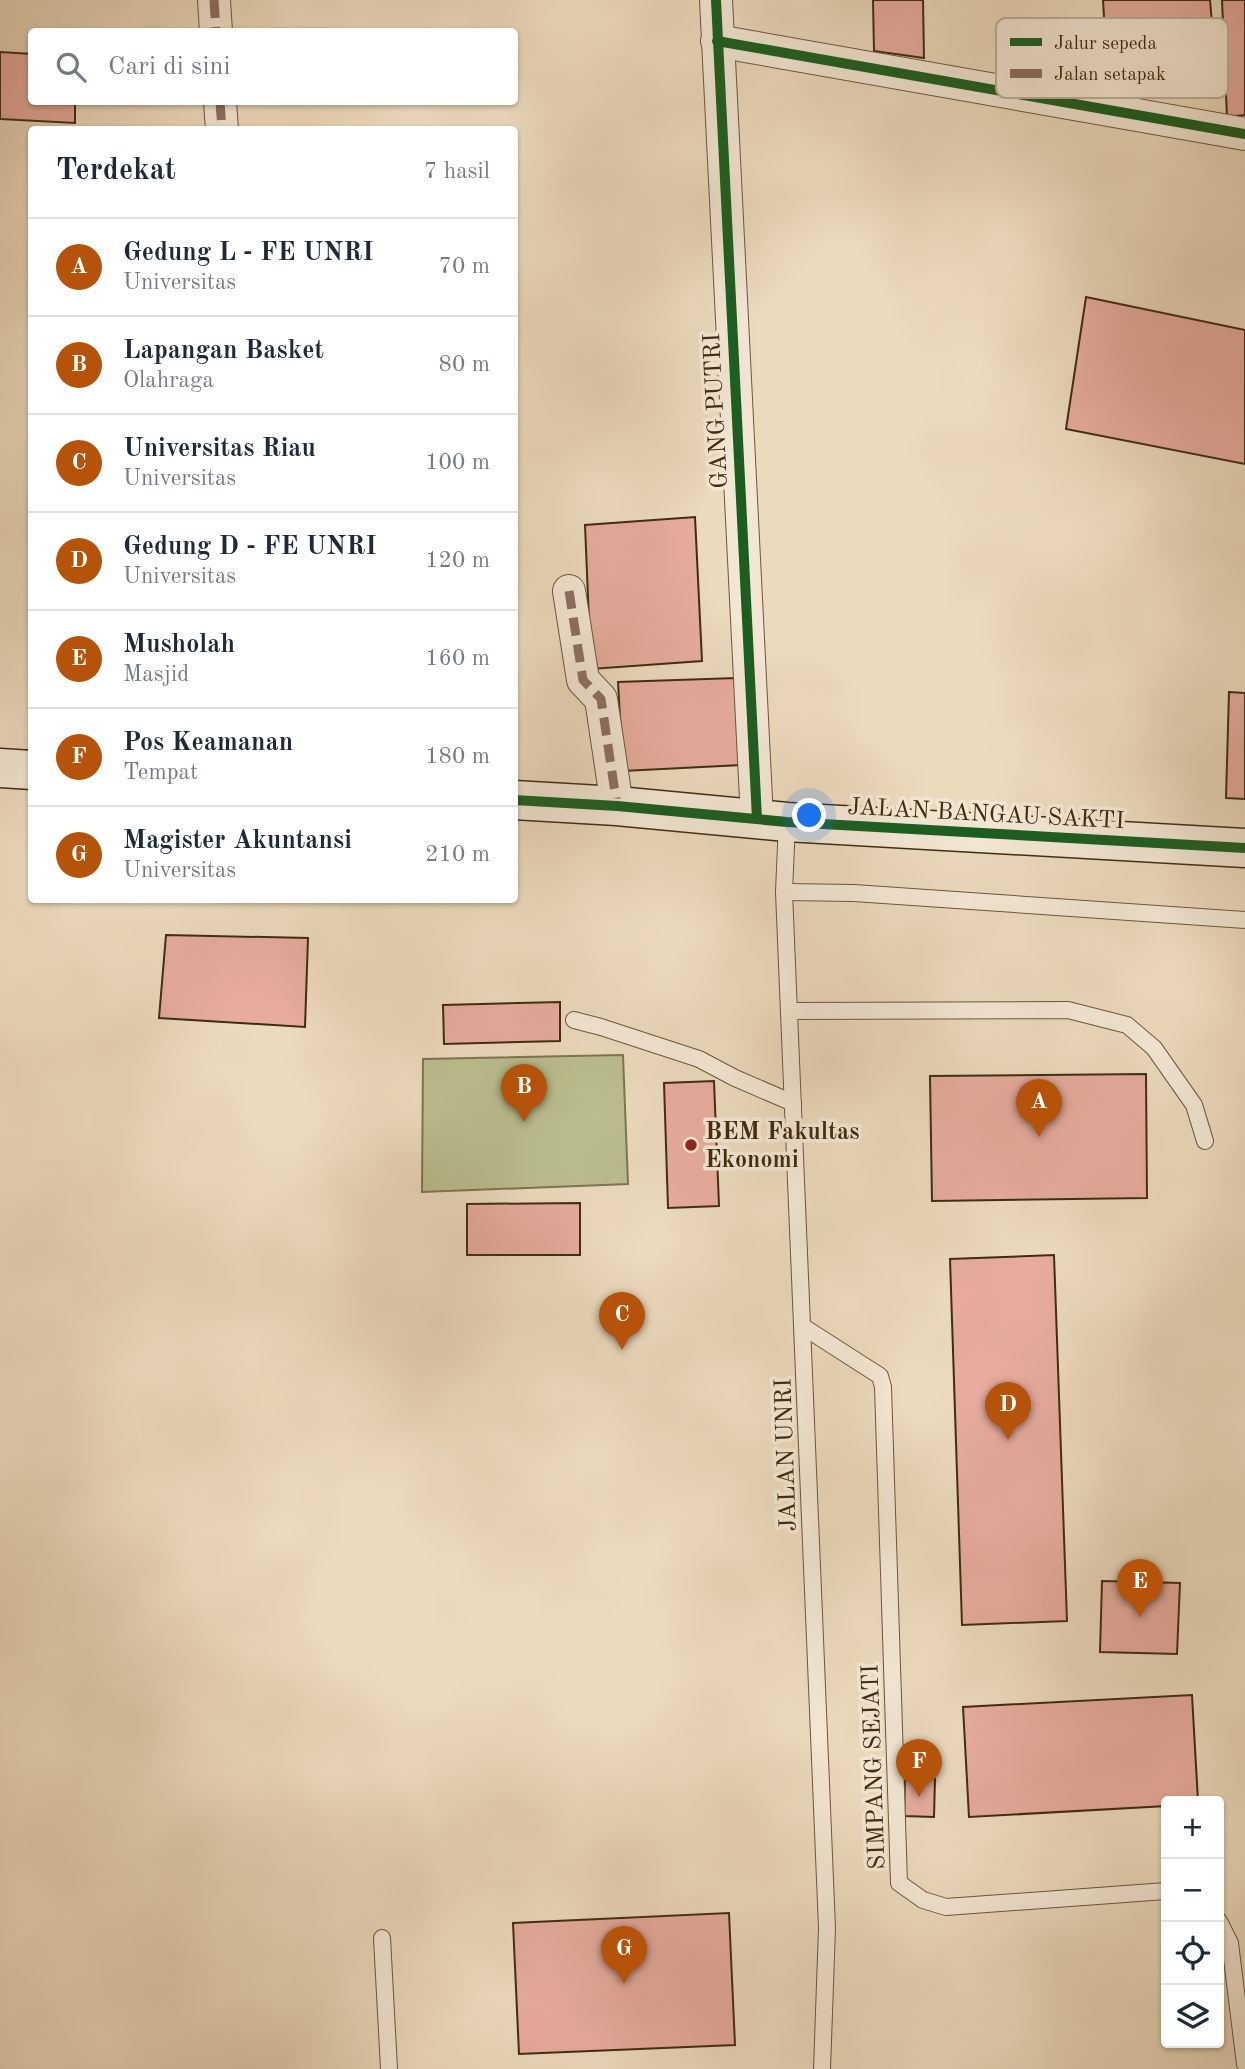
<!DOCTYPE html>
<html lang="id">
<head>
<meta charset="utf-8">
<style>
  body { margin:0; font-family:"Old Standard TT",serif; background:#f6f6f7; color:#1f2937 }
  .controls { position:absolute; right:21px; bottom:21px; display:grid; overflow:hidden; border-radius:7px; box-shadow:0 2px 5px #0004 }
  .controls button { width:63px; height:63px; display:grid; place-items:center; padding:0; border:0; border-bottom:2px solid #e0e1e3; background:#fff; color:#1f2937; font:35px sans-serif }
  .you { position:absolute; left:810px; top:816px; width:24px; height:24px; margin:-18px; border:5px solid #fff; border-radius:50%; background:#1a73e8; box-shadow:0 0 0 10px #1a73e833 }
  .badge { display:grid; place-items:center; width:46px; height:46px; border-radius:50%; background:#b45309; color:#fff; font-size:23px; font-weight:700 }
  .pin { position:absolute; translate:-50% -58px; filter:drop-shadow(0 2px 4px #0008) }
  .pin::after { content:''; position:absolute; top:37px; width:24px; height:21px; background:inherit; clip-path:polygon(0 0,100% 0,50% 100%) }
  .list { margin:0; padding:0; list-style:none }
  h2 { display:flex; justify-content:space-between; align-items:center; height:91px; margin:0; padding:0 28px; font-size:30px }
  h2 small { font-size:23px; font-weight:400; color:#747a83 }
  .list li { display:grid; grid-template-columns:46px 1fr auto; gap:21px; align-items:center; box-sizing:border-box; height:98px; padding:0 28px; border-top:2px solid #e0e1e3 }
  .list b { display:block; font-size:26px; white-space:nowrap }
  .list p { margin:0; font-size:23px; white-space:nowrap; color:#747a83 }
  .list em { font-size:23px; font-style:normal; color:#747a83 }
  .icon { flex:none; width:38px; height:38px; fill:none; stroke:currentColor; stroke-width:2; stroke-linecap:round; stroke-linejoin:round }
  .map { position:relative; flex:none; width:1245px; height:2069px; overflow:hidden }
  .search { position:absolute; background:#fff; box-shadow:0 2px 5px #0004; left:28px; top:28px; width:490px; height:77px; display:flex; align-items:center; gap:18px; box-sizing:border-box; padding:0 24px; border-radius:7px; color:#747a83; font-size:26px }
  .panel { position:absolute; background:#fff; box-shadow:0 2px 5px #0004; left:28px; top:126px; width:490px; height:777px; border-radius:7px }
  .map>svg:first-child { display:block }
</style>
</head>
<body>
<div class="map">
<svg width="1245" height="2069" viewBox="0 0 1245 2069">
  <rect width="100%" height="100%" fill="#ecdabd"/>
  <filter id="stains"><feTurbulence type="fractalNoise" baseFrequency=".00286" numOctaves="4"/><feColorMatrix values="0 0 0 0 .2 0 0 0 0 .09 0 0 0 0 .02 0 0 0 .5 -.17"/></filter>
  <radialGradient id="worn" r=".72"><stop offset=".6" stop-color="#630" stop-opacity="0"/><stop offset="1" stop-color="#630" stop-opacity=".3"/></radialGradient>
  <!-- green -->
  <path fill="#bbbe8f" stroke="#7e7550" stroke-width="2" d="M623,1055L628,1184L422,1192L423,1059Z"/>
  <!-- building -->
  <g fill="#e7ac9e" stroke="#402c10" stroke-width="2">
    <path d="M873,0H923L924,58L874,51Z"/>
    <path d="M1103,0H1210L1217,82L1108,89Z"/>
    <path d="M1222,0H1245V115L1227,117Z"/>
    <path d="M0,52L32,54V102H75V123L0,119Z"/>
    <path d="M1086,297L1245,330V464L1066,429Z"/>
    <path d="M695,517L702,661L591,669L585,525Z"/>
    <path d="M736,678L741,765L623,771L618,682Z"/>
    <path d="M1229,692L1245,693V799L1226,798Z"/>
    <path d="M166,935L308,938L305,1027L159,1018Z"/>
    <path d="M560,1002V1041L444,1044L443,1005Z"/>
    <path d="M1146,1074L1147,1198L932,1201L930,1076Z"/>
    <path d="M714,1081L719,1206L668,1208L664,1083Z"/>
    <path d="M580,1203V1255H467V1204Z"/>
    <path d="M1054,1255L1067,1621L962,1625L950,1259Z"/>
    <path d="M1102,1581L1180,1583L1177,1654L1100,1652Z"/>
    <path d="M1192,1695L1198,1801H1166V1806L969,1817L963,1707Z"/>
    <path d="M905,1777L935,1778L934,1817L904,1816Z"/>
    <path d="M729,1913L735,2045L519,2054L513,1923Z"/>
  </g>
  <g fill="none" stroke-linecap="round" stroke-linejoin="round">
    <defs>
      <g id="lane">
        <path d="M787,822L784,892L827,1928L822,2069"/>
        <path d="M784,892L854,893L1245,920"/>
        <path d="M790,1011L1068,1010L1127,1025L1154,1048L1194,1105L1205,1141"/>
        <path d="M574,1020L601,1027L699,1059L735,1078L793,1103"/>
        <path d="M802,1326L880,1376L883,1387L899,1883L923,1900L946,1907L1166,1891"/>
        <path d="M1219,1921L1230,1943L1245,2064"/>
        <path d="M382,1938L389,2069"/>
      </g>
      <g id="street">
        <path d="M214,0L216,32"/>
        <path d="M716,0L757,819"/>
        <path d="M717,41L1245,134"/>
        <path d="M220,102L222,130"/>
        <path d="M569,591L583,680L601,699L617,806"/>
      </g>
      <g id="secondary">
        <path d="M0,768L32,770"/>
        <path d="M514,800L617,806L787,822L1245,848"/>
      </g>
    </defs>
    <!-- lane casing -->
    <use href="#lane" stroke="#6b583b" stroke-width="18"/>
    <!-- street casing -->
    <use href="#street" stroke="#6b583b" stroke-width="34"/>
    <!-- secondary casing -->
    <use href="#secondary" stroke="#402c10" stroke-width="41"/>
    <!-- lane -->
    <use href="#lane" stroke="#f3e7d4" stroke-width="16"/>
    <!-- street -->
    <use href="#street" stroke="#f3e7d4" stroke-width="32"/>
    <!-- secondary -->
    <use href="#secondary" stroke="#f3e7d4" stroke-width="38"/>
    <!-- quiet -->
    <g stroke="#8d6e63" stroke-width="9" stroke-dasharray="18 9" stroke-linecap="butt">
      <path d="M214,0L216,32"/>
      <path d="M220,102L222,130"/>
      <path d="M569,591L583,680L601,699L617,806"/>
    </g>
    <defs>
      <g id="cycleway">
        <path d="M716,0L757,819"/>
        <path d="M717,41L1245,134"/>
        <path d="M514,800L617,806L787,822L1245,848"/>
      </g>
    </defs>
    <!-- cycleway casing -->
    <use href="#cycleway" stroke="#f3e7d4" stroke-width="15"/>
    <!-- cycleway -->
    <use href="#cycleway" stroke="#1b5e20" stroke-width="10"/>
  </g>
  <!-- markers -->
  <circle fill="#8f2418" stroke="#f3e7d4" stroke-width="2.5" cx="691" cy="1145" r="7"/>
  <g text-anchor="middle" stroke-width="7" stroke-linejoin="round" paint-order="stroke">
    <!-- street labels -->
    <g font-size="24" fill="#402c10" stroke="#f3e7d4">
      <text transform="translate(715 411) rotate(-93)" y="8">GANG PUTRI</text>
      <text transform="translate(986 813) rotate(3)" y="8">JALAN BANGAU SAKTI</text>
      <text transform="translate(785 1455) rotate(-92)" y="8">JALAN UNRI</text>
      <text transform="translate(873 1767) rotate(-92)" y="8">SIMPANG SEJATI</text>
    </g>
    <!-- poi labels -->
    <g font-size="24" font-weight="bold" fill="#402c10" stroke="#f3e7d4" text-anchor="start">
      <text x="705" y="1139">BEM Fakultas<tspan x="705" dy="28">Ekonomi</tspan></text>
    </g>
  </g>
  <!-- legend -->
  <rect x="996" y="18" width="232" height="80" rx="10" fill="#f3e7d4" stroke="#bdaf99" stroke-width="2"/>
  <rect x="1010" y="38" width="32" height="8" fill="#1b5e20"/>
  <rect x="1010" y="69" width="32" height="9" fill="#8d6e63"/>
  <g font-size="19" fill="#402c10">
    <text x="1054" y="49">Jalur sepeda</text>
    <text x="1054" y="80">Jalan setapak</text>
  </g>
  <rect width="100%" height="100%" filter="url(#stains)"/>
  <rect width="100%" height="100%" fill="url(#worn)"/>
</svg>
<div class="controls">
<button>+</button>
<button>−</button>
<button><svg class="icon" aria-label="locate" viewBox="0 0 24 24"><circle cx="12" cy="12" r="6"/><path d="M12 2v4M12 18v4M2 12h4M18 12h4"/></svg></button>
<button><svg class="icon" aria-label="layers" viewBox="0 0 24 24"><path d="M12 4l9 5-9 5-9-5zM3 14l9 5 9-5"/></svg></button>
</div>
<div class="you"></div>
<div class="pin badge" style="left:1039px;top:1137px">A</div>
<div class="pin badge" style="left:524px;top:1122px">B</div>
<div class="pin badge" style="left:622px;top:1350px">C</div>
<div class="pin badge" style="left:1008px;top:1440px">D</div>
<div class="pin badge" style="left:1140px;top:1617px">E</div>
<div class="pin badge" style="left:919px;top:1797px">F</div>
<div class="pin badge" style="left:624px;top:1984px">G</div>
<div class="search"><svg class="icon" aria-label="search" viewBox="0 0 24 24"><circle cx="10" cy="10" r="6"/><path d="M15 15l6 6"/></svg>Cari di sini</div>
<section class="panel">
<h2>Terdekat<small>7 hasil</small></h2>
<ul class="list">
<li><span class="badge">A</span><div><b>Gedung L - FE UNRI</b><p>Universitas</p></div><em>70 m</em></li>
<li><span class="badge">B</span><div><b>Lapangan Basket</b><p>Olahraga</p></div><em>80 m</em></li>
<li><span class="badge">C</span><div><b>Universitas Riau</b><p>Universitas</p></div><em>100 m</em></li>
<li><span class="badge">D</span><div><b>Gedung D - FE UNRI</b><p>Universitas</p></div><em>120 m</em></li>
<li><span class="badge">E</span><div><b>Musholah</b><p>Masjid</p></div><em>160 m</em></li>
<li><span class="badge">F</span><div><b>Pos Keamanan</b><p>Tempat</p></div><em>180 m</em></li>
<li><span class="badge">G</span><div><b>Magister Akuntansi</b><p>Universitas</p></div><em>210 m</em></li>
</ul>
</section>
</div>
</body>
</html>
